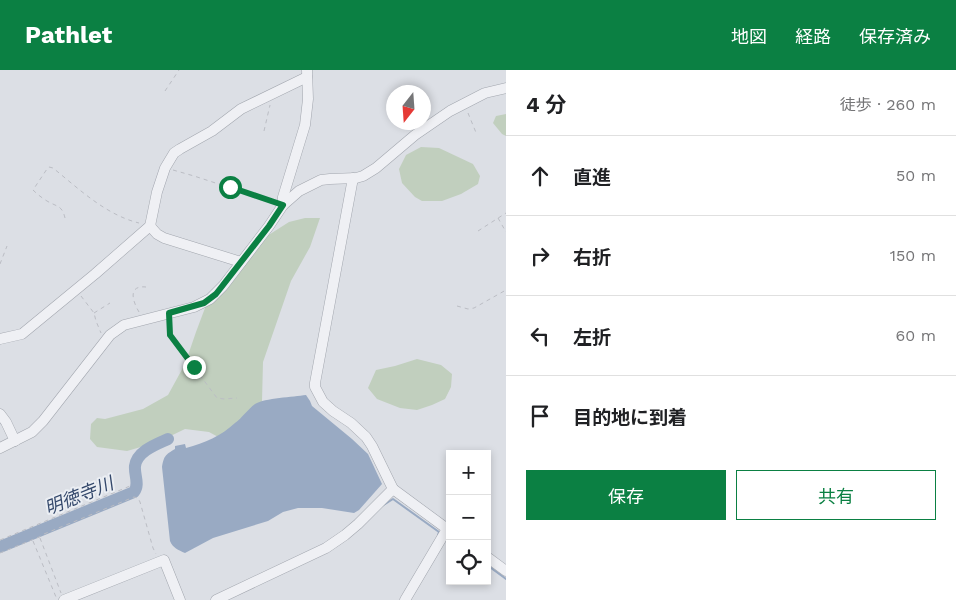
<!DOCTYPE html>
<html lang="ja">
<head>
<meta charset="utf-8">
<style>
  body { margin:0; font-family:"Work Sans","Noto Sans JP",sans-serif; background:#f6f6f6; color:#202124 }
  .controls { position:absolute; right:15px; bottom:15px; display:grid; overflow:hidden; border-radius:0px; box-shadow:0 2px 8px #0003 }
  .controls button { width:45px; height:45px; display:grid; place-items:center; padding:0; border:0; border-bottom:1px solid #e0e0e0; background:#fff; color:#202124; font:25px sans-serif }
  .compass { position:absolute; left:386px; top:15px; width:45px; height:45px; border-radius:50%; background:#fff; box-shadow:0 2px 8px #0003; rotate:197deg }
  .stop { position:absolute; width:15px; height:15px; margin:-11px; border:4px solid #0b8043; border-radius:50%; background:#fff }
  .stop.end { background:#0b8043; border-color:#fff; box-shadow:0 1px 5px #0008 }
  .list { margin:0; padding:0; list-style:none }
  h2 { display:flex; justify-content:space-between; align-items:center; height:65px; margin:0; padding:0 20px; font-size:21px }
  h2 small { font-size:16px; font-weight:400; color:#757577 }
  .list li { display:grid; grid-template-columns:32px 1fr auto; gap:15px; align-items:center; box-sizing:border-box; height:80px; padding:0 20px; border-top:1px solid #e0e0e0 }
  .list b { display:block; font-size:19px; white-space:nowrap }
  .list em { font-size:16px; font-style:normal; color:#757577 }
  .actions { display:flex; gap:10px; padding:15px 20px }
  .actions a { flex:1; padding:11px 0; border:1px solid #0b8043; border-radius:0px; text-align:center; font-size:18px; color:#0b8043 }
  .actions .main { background:#0b8043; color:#fff }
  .icon { flex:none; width:28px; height:28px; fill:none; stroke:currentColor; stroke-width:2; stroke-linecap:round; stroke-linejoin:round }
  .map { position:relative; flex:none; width:506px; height:530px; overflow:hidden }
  header { display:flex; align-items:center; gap:30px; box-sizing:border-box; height:70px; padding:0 25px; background:#0b8043; color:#fff }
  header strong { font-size:24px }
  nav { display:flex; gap:28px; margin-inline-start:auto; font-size:18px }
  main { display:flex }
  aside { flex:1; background:#fff }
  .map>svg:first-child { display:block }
</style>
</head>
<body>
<header>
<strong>Pathlet</strong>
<nav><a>地図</a><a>経路</a><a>保存済み</a></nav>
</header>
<main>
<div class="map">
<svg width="506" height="530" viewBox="0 0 506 530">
  <rect width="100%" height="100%" fill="#dcdfe5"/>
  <!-- green -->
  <g fill="#c1cfbe">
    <path d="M506,44V66L502,64L493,53L496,46Z"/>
    <path d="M421,77L439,78L473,94L480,106L478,114L461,124L442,131H422L415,127L402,113L399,99L406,85Z"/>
    <path d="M305,148H320L310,177L291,211L263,292L262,331L255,357L233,375L209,362L185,359L158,372L127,381L97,377L90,369L91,354L97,348L105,349L143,339L168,325L185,294L196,262L208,230L256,173L289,152Z"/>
    <path d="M417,289L441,295L452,304L451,317L445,329L432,335L417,340L400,338L377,329L368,318L376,300L395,296Z"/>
  </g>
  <!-- water -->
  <path fill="#99aac3" d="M306,325L310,331L312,336L352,369L368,384L382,414L359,440L354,443L322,438H298L283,442L268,451L213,468L185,483C178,480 173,478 170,471L162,397C164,386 165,385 175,379V376L185,374L186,378C205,373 221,366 235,353C242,348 248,339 255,334C265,328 293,327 306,325Z"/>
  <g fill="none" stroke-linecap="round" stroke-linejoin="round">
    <!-- stream -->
    <g stroke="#99aac3" stroke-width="2">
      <path d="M382,436L393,429L439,462L438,465"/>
      <path d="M487,495L506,509"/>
    </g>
    <!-- river -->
    <path stroke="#99aac3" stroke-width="12" d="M0,477L134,422C140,414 134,405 135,396C137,381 157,374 168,369"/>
    <defs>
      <g id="minor">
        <path d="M353,108L315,313V317L323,332L333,341L351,353L366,367L372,376L393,419L450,461"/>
        <path d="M283,135V127L305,55L308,29L307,0"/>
        <path d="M150,156L157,164L164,168L241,192"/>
        <path d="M0,269L22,264L95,204L150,156L157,122L165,98L174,83L180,79L212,61L241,39L307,7"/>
        <path d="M0,344L6,352L15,371"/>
        <path d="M0,378L32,362L43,351L110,265L124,255L194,237L210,229L223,216L269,156L283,135L299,121L321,110L330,109L356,108L363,106L376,98L415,65L450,41L485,23L506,18"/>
        <path d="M487,487L506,501"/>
        <path d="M64,530L164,490L180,530"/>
        <path d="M216,530L326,478L345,465L358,454L393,419"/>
        <path d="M405,530L447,459"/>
      </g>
    </defs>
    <!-- minor casing -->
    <use href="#minor" stroke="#a2a6ae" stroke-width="11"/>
    <!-- path -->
    <g stroke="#bbbdc4" stroke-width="1" stroke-dasharray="4 4" stroke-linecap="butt">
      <path d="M165,21L179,0"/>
      <path d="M468,43L477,65"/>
      <path d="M264,61L270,35"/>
      <path d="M173,100L194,106L274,132"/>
      <path d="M65,148C62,135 57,137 47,131C42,128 37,124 33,120L47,99L49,97L53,98C79,119 106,145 139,153"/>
      <path d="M498,148L506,162"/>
      <path d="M478,161L506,143"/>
      <path d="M0,194L7,176"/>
      <path d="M81,226L94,243L96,251L101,263"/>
      <path d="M457,236L468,239L474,238L506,220"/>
      <path d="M139,242C133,232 127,215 146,217"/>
      <path d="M94,243L110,233"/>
      <path d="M170,251V265L217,328L224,329L237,328"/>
      <path d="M40,468L61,523"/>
      <path d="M0,470L130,416"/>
      <path d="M33,471L56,527"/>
      <path d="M0,483L39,467L44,464L134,427L138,428L140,432L153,478L156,484"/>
    </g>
    <!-- minor -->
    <use href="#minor" stroke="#eff0f4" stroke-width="10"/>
  </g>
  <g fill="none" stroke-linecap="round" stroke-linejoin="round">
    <!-- route -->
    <path stroke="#0b8043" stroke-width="6" d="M194,297L170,265L169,243L204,233L216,224L269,156L283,135L230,117"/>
  </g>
  <g text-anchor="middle" stroke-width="4" stroke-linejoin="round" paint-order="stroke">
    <!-- water labels -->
    <g font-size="18" font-style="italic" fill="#34486b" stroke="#ebeef3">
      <text transform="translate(79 426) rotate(-22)" y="6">明徳寺川</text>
    </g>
  </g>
</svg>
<div class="controls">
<button>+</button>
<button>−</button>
<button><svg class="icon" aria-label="locate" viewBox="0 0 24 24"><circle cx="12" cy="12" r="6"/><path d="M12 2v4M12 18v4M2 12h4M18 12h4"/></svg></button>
</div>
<svg class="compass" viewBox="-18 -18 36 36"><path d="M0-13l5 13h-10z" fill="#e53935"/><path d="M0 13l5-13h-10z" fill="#757577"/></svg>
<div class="stop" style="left:230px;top:117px"></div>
<div class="stop end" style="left:194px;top:297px"></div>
</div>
<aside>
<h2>4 分<small>徒歩 · 260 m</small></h2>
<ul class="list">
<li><svg class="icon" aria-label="ahead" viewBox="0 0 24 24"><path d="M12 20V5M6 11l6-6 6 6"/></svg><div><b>直進</b></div><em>50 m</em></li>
<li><svg class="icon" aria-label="right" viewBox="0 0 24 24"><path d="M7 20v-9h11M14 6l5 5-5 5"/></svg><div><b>右折</b></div><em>150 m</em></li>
<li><svg class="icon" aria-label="left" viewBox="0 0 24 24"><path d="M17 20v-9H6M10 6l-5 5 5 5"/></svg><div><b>左折</b></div><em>60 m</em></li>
<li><svg class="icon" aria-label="arrive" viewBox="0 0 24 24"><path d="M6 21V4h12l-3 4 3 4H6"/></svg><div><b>目的地に到着</b></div></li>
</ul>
<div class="actions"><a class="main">保存</a><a>共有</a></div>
</aside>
</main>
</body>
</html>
